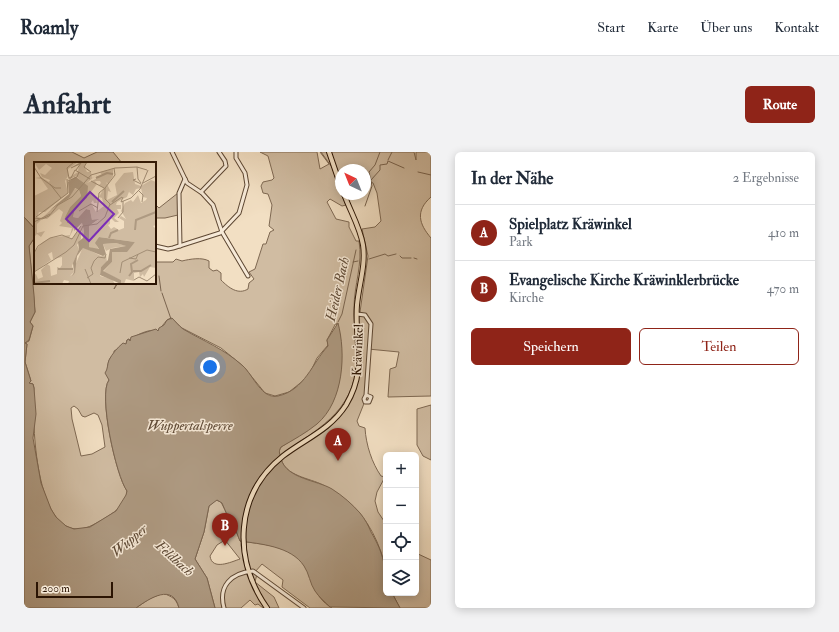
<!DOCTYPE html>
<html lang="de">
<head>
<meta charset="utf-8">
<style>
  body { margin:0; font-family:"IM FELL Double Pica",serif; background:#f2f2f3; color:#1f2937 }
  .controls { position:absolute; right:12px; bottom:12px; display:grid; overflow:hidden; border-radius:6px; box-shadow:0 2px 10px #0003 }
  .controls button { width:36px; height:36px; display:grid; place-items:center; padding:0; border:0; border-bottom:1px solid #e0e1e3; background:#fff; color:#1f2937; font:20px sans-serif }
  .compass { position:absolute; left:311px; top:12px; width:36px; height:36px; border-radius:50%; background:#fff; box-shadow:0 2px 10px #0003; rotate:317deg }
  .scale { position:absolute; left:12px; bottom:10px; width:77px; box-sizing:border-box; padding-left:4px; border:2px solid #2b1403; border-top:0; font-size:11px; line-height:14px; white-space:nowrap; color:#2b1403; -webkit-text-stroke:3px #f7ead8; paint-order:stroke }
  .you { position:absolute; left:186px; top:215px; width:14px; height:14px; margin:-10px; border:3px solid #fff; border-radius:50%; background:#1a73e8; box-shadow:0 0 0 6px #1a73e833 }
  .badge { display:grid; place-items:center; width:26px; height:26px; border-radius:50%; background:#8f2418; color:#fff; font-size:13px; font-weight:700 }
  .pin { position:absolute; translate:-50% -33px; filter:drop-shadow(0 1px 2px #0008) }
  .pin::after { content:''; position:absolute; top:21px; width:14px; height:12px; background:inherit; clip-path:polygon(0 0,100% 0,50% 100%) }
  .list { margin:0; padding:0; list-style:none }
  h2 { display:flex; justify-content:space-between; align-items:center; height:52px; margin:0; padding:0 16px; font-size:17px }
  h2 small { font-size:13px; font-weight:400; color:#747a83 }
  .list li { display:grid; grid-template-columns:26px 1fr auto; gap:12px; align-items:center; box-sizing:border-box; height:56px; padding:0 16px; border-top:1px solid #e0e1e3 }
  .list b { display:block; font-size:15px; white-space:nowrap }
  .list p { margin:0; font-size:13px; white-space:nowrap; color:#747a83 }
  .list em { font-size:13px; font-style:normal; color:#747a83 }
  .actions { display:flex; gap:8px; padding:12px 16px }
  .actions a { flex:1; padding:9px 0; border:1px solid #8f2418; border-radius:6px; text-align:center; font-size:14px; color:#8f2418 }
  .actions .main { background:#8f2418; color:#fff }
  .icon { flex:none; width:22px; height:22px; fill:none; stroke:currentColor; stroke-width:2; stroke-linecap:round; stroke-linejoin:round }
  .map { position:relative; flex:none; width:407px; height:456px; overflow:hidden; border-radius:6px }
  header { display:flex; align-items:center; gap:24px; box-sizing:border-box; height:56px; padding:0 20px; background:#fff; border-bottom:1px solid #e0e1e3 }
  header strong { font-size:19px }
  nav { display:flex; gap:22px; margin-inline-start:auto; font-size:14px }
  .intro { display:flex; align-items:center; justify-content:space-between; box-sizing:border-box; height:96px; padding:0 24px }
  h1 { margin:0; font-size:28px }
  .button { padding:10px 18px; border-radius:6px; background:#8f2418; color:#fff; font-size:14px; font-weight:700 }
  main { display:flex; gap:24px; padding:0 24px }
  aside { flex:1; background:#fff; border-radius:6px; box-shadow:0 2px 10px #0003 }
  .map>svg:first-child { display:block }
</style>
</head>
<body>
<header>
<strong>Roamly</strong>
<nav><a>Start</a><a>Karte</a><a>Über uns</a><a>Kontakt</a></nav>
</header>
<div class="intro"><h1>Anfahrt</h1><a class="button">Route</a></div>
<main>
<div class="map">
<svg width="407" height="456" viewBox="0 0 407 456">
  <rect width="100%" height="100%" fill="#f2dfc3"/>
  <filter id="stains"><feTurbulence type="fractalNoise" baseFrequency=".005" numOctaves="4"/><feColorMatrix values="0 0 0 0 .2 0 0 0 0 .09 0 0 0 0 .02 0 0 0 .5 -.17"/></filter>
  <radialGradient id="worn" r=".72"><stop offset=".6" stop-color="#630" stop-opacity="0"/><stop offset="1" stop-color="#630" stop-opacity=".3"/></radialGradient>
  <!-- green -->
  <g fill="#d0bca2" stroke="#7e6852" fill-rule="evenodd">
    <path d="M0,0H48L60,6L73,0H89L98,11H11V77L0,65Z"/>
    <path d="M236,0H293L296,17L305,12L296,0H303L317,42L322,53L318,54L306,47L303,50L312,67L325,70V75L332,89H335C339,112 330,133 330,156C329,169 333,182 333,196C335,257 300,273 256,303L255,299L257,295C295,271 315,260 317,210C317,197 318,183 312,171L303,188L304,193L293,206L285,223L280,228L265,240L251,244L241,241L219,214L197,196L158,176L147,166L143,168L134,179C127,176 110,183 106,189L105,187L103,188L102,192L90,199V202C82,208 83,219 85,228C74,242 92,324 103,339C102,354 89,361 78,368C70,372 62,378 52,377C10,374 8,266 10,236L9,232L5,231L7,229L1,210L3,192L1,191L5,189L9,174L6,170L11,160L5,94L11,85V131H93L90,137L94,131H131V110H149L152,107L158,109C166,107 178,105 185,109V116L189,119L193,118L197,121V128C205,136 214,143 224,137L225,131L230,127L225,120L231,117L239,92H242L246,80L250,78L245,74L248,53L244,42L239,41L237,34L239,30L248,28L250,26L244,4ZM50,254L54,257L58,264L61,265L70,261L74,263L78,273L81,295L68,302L57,304L48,267L47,256Z"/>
    <path d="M306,0H390L392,8V0H407V45C391,59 395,72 407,86V244L364,245L366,217L372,215L375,200L344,197L341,249L333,269L335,274L341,276C342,293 348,311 357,324L361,325L353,340L351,349L354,360L362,372V418C357,394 344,365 324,350C317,344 307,337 299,333C286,326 260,324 257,306L290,285L316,261L333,226V162H338L347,171L344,164L336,160L344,104L338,77L351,75L357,69L353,41L349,31L341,28V18H317V30Z"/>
    <path d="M154,41V63L141,66H131V52L135,56Z"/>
    <path d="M407,253V308L399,304L393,293V257Z"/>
    <path d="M192,348L197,350L204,364L206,363L216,389C236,392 266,393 280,413C291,429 288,444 308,456H286L258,435L259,428L238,412L231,420L233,422L231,430L250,445L255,456H239L234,452L231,453L226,448L217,456H191L183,426L171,407L180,380L185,354ZM201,388L216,407C207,410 188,419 186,404L193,393Z"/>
    <path d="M392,401L407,408V456H376L368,441H392Z"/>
    <path d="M139,441C148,445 152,446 155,456H112L125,447Z"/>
  </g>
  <!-- water -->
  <path fill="#ae9a82" stroke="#7a644f" d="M0,65L11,77V85L5,94L10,143L11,160L6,170L9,174L5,188L1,191L3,192L1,210L7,229L5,231L9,232L10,236L12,262L9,286L17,331L27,357L32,365L42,374L50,377L66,375L92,359L102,343L103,339C92,324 74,242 85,228L81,221C84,217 83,213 85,208C88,202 94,195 99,191L102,192L103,188L105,187L106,189L107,185L132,177L134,179L135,176L140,173L143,168L148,166C152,170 155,174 159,177C181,190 199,196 219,214C229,223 238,248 254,244C281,238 288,211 304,194L303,188L314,171C322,201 320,249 293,272C282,281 269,288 257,295C254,300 256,302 257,307C263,327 293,328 308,337C319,344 328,352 336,361C341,367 344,373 347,380C360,402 362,415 362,441H368L376,456L306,455C301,450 295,445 291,439C286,432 285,421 280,414C267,394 236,392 216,389L206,364L204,365L198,351L193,348L185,354L180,380L171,407L183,426L191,456H155C149,431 126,446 112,456H0Z"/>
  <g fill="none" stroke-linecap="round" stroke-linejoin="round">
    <!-- stream -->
    <g stroke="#7a644f" stroke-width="1">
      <path d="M297,0L307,14"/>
      <path d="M364,8L368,0"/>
      <path d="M394,20L407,23"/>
      <path d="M347,28L356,18V13L363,12L364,9L380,16"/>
      <path d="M341,54L348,34L345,20L351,13L356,0"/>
      <path d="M376,104L378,106H387"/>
      <path d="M390,106L393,107"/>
      <path d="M345,107L361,102L364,104L372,102"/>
      <path d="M329,110L334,109"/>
      <path d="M135,124L137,139"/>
      <path d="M138,141L147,167"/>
      <path d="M314,170L318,162L332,98"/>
    </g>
    <defs>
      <g id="minor">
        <path d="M148,0L163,31L178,41L189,53L198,80L224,124"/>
        <path d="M177,40L202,14L201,9L195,0"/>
        <path d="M131,94L144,97L149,96L196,81L215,61L223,33L221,21L212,6V0"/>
        <path d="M156,94L155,41L161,27"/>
        <path d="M333,162L341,163L347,172L342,243L340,247L341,250H345L347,245L342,243"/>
        <path d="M200,456C194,434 207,421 229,419L280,456"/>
      </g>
      <g id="major">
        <path d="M305,0L317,35"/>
        <path d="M243,456C209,407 210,343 259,304C281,287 306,278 322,253C344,216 330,191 333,153C335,132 342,113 339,93C336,75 326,59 320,42"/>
      </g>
    </defs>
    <!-- minor casing -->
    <use href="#minor" stroke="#5d4733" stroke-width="5"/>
    <!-- major casing -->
    <use href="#major" stroke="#2b1403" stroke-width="6"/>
    <!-- minor -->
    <use href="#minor" stroke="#f7ead8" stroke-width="3"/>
    <!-- major -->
    <use href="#major" stroke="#f2dfc3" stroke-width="4"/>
  </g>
  <g text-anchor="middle" stroke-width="3" stroke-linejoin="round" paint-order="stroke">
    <!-- street labels -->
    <g font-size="13" fill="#2b1403" stroke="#f7ead8">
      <text transform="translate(333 198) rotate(-88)" y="5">Kräwinkel</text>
    </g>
    <!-- water labels -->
    <g font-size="14" font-style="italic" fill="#5f4a36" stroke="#f7ead8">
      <text transform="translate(313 137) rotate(-77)" y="5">Heider Bach</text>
      <text x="166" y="278">Wuppertalsperre</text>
      <text transform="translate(105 388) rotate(-40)" y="5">Wupper</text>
      <text transform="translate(151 406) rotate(42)" y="5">Feldbach</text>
    </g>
  </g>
  <!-- overview -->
  <g transform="translate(10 10)">
    <rect width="122" height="122" fill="#f2dfc3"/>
    <path d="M0,0H44L34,7V14L31,19L34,31L11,50H5L3,55L8,56L24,41L35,36L40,26L45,28L47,34L36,45L31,55L33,61L41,64L35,76H39L48,61L50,69L49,76L47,68V77L43,83L45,87L38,104L40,110L36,114L41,111V104L49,85L67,94L72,93L73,100L67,105L66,114L78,117L81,122H34L35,119V116V119L30,118L28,122H1L0,113L2,112L4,117L9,115L7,108L13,102L16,104L17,114L23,112V105L26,106L28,103V95L19,97L18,90L14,92L17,98L0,110V90L9,80L16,76L36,73L38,66L25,64L28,61L26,59L29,50L25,47L13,57H4L7,58L3,62V71L11,69L7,75L3,72L0,75V56L4,57L0,55V34L14,27L7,17L1,16L7,15L15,20L16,18L8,15L6,11L11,13L18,6L12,2L5,8ZM46,0H53L50,4L53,10H57L58,16L61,14L53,21L64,16L61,12L64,15L68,13L66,10L79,7V14L74,22L72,20L77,30L74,29L73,38L83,33L81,22L90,11L99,10L101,22L107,24L117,18L122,20V63L119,64L122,67V106L116,105L110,115L109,112L106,115L105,110L100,111V119L92,117L90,122H87V118L69,110L78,100V90H90L101,80L65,75L62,82L65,88L55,85V64L64,58H58L56,48L52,47L44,56L39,55L41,47L53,36V25L42,14L35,18L34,16L44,10L45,3L37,6ZM61,19H66L67,21L65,23L70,26L65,35L68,36L70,44L62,50L57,41L59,38L60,41H63L62,35L57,30L63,22ZM107,26L109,35L113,36L112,38L107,41L104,33L99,40L97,38L91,41L87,49L92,57L87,54L85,56L90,59V66L85,68L80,65L77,67L74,63L76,62V55L81,60H85L80,56L85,51L83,47H87V43H82L83,40L93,35L96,27L95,30L99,33L102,27ZM82,81L93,84L78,86L72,89L69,82Z" fill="#d0bca2" fill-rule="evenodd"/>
    <path d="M38,14L42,15L54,24L53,36L41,47L39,55L44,56L52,47L56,48L58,58L65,57L55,64V85L65,87L61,81L65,75L101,80L93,90H78V100L69,109L87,118V122L66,113L67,105L74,98L76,87L92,84L82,81L69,82L72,92L69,94L49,86L43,94L41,111L38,114L40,110L39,101L45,87L44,80L49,76L50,69L48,61L40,69L41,64L33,61L31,55L36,45L47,34L45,28L41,26L35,36L16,48L35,32L34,20L41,15Z" fill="#ae9a82"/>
    <path fill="none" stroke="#ae9a82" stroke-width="2" d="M62,16L73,11L79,12M78,40L90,29M101,68L102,58L122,50M75,76L77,71L84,68M24,107H39M99,109H107L117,103M95,114L98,110L97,102L104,98M0,121L16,119"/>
    <path fill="none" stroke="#a28e76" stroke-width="1" d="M40,0L33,6L35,16H37L41,8L56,17M53,0L50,5L57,10M0,5L7,16L21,26H27M103,5L104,17L107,21M37,6L47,1L42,8M102,17L99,18L107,22M34,19L43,15L45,10M57,19L70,26M109,21L122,14M16,22L27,36M105,29L109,33L108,40M89,35L87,40L97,36L106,27L114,8M76,43L88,35M45,49L57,42L64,46M63,50L65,31L71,26M2,55L34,31L33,17M0,56L8,57L15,54L24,43L38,35L57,13L81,6L103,5L113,8M84,56L89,50V39M0,60L16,52M0,91L4,84L16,76L28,73L38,77L47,64M95,96L102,97L104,92M51,107L57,122M0,110L32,90L40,83L49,64L63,62L71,55L76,42L71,37V26L81,13L80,6M86,111L88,100L113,88L122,90M53,116L59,112L57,106L60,99L64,95L71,96L72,92M100,118L105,115L113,119L122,112"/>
    <path fill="#7b2cbf" fill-opacity="0.15" stroke="#7b2cbf" stroke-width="2" d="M56,30L80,52L55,79L32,57Z"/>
    <rect width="122" height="122" fill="none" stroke="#2b1403" stroke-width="2"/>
  </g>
  <rect width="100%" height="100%" filter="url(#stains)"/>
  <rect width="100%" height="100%" fill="url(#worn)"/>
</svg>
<div class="controls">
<button>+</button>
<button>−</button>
<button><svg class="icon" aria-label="locate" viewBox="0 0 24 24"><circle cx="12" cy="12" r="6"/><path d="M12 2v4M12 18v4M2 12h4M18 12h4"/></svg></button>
<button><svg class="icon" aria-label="layers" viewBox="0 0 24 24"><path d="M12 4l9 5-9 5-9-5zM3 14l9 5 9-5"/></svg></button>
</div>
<svg class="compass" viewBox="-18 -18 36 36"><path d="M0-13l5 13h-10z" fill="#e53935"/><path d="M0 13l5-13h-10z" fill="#747a83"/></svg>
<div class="scale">200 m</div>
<div class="you"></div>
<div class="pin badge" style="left:314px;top:309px">A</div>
<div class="pin badge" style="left:201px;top:394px">B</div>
</div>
<aside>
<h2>In der Nähe<small>2 Ergebnisse</small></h2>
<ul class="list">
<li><span class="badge">A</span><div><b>Spielplatz Kräwinkel</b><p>Park</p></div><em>410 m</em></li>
<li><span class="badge">B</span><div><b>Evangelische Kirche Kräwinklerbrücke</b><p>Kirche</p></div><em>470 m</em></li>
</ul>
<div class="actions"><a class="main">Speichern</a><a>Teilen</a></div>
</aside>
</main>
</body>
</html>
